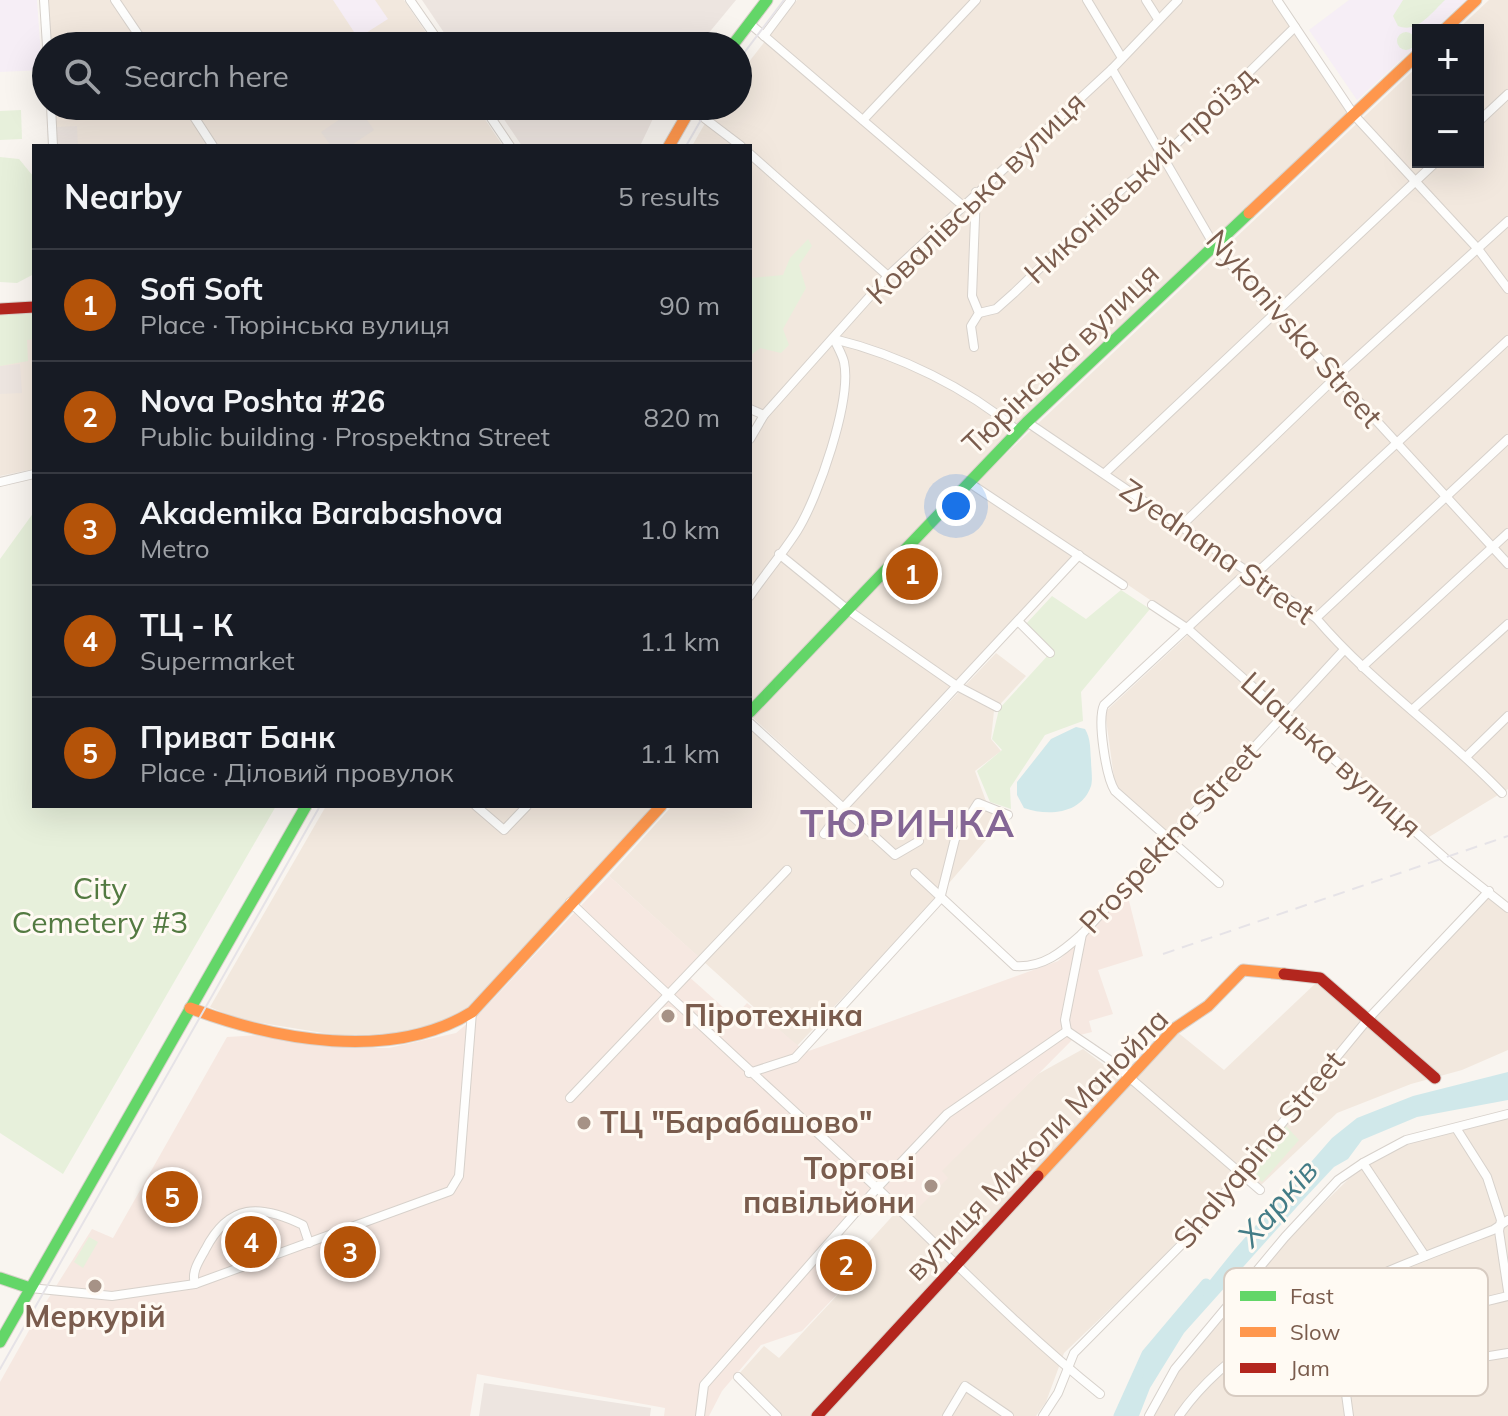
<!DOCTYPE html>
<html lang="en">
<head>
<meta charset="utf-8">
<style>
  body { margin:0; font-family:Mulish,sans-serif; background:#242831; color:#f1f3f6 }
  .controls { position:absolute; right:24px; top:24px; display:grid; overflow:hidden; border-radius:0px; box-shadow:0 8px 32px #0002 }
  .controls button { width:72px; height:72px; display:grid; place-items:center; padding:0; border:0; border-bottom:2px solid #363941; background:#171b24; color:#f1f3f6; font:40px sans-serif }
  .you { position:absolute; left:956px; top:506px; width:28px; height:28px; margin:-20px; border:6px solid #fff; border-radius:50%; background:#1a73e8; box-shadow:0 0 0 12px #1a73e833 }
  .badge { display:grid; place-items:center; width:52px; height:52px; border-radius:50%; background:#b45309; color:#fff; font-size:26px; font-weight:700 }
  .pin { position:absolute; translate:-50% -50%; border:4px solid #fff; box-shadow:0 2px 8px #0006 }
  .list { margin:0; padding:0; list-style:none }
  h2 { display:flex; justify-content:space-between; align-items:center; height:104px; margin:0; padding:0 32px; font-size:34px }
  h2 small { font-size:26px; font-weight:400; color:#9ea1a6 }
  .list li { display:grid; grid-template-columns:52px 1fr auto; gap:24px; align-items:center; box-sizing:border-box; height:112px; padding:0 32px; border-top:2px solid #363941 }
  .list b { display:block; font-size:30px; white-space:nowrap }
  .list p { margin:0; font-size:26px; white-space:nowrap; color:#9ea1a6 }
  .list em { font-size:26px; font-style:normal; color:#9ea1a6 }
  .icon { flex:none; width:44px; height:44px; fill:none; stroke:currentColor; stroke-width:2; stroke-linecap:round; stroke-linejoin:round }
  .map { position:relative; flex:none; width:1508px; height:1416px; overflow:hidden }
  .search { position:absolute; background:#171b24; box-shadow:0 8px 32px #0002; left:32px; top:32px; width:720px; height:88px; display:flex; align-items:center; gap:20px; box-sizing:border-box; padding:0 28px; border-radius:44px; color:#9ea1a6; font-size:30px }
  .panel { position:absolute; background:#171b24; box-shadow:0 8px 32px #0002; left:32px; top:144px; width:720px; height:664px; border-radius:0px }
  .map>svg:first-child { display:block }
</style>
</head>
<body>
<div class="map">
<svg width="1508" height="1416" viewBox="0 0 1508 1416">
  <rect width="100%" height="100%" fill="#f9f5f0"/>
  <!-- residential -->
  <g fill="#f2e8de">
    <path d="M47,0H404L435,46H50Z"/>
    <path d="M797,0H1274L1350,114L1009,434L750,708V445L769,414L750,404V146H692L715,106H738V76Z"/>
    <path d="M1489,0H1508V789L1429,837L1193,629L976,482L1418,66V162H1478V30H1457Z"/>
    <path d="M54,106H476L503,146H57Z"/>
    <path d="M34,327V469L0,476V329Z"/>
    <path d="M970,489L1074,556L843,801L752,717Z"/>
    <path d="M1189,634L1281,714L1167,833L1115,785L1105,712Z"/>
    <path d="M996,653L1026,676L994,711L991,739L1001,751L975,771L990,812L1005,818L931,904L797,1046L609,876L672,806H750V727L845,812Z"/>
    <path d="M326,806H657L466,1011L442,1030L342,1036L237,1019L210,1007Z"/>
    <path d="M1489,894L1508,912V1050L1462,1070L1411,1084L1337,1113L1259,1187L1240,1170L1155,1266L1064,1353L1046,1402L1036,1416H779L738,1375L764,1346L779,1358L867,1263L858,1254L897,1211L1038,1074L1083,1049L1128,1083L1176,1031L1224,1070L1317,982L1369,1025Z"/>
    <path d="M1508,1117V1416H1153L1175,1375L1292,1234L1361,1167L1405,1143Z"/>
  </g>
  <!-- commercial -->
  <path fill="#f6e8e1" d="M609,876L700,958L686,974L734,1017L747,1003L806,1052L1058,961L1127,893L1143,956L1098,970L1113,1014L1089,1021L1092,1032L1076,1036L942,1171L948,1178L906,1220L878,1195L841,1235L867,1263L802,1331L761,1345L722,1391L709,1416H664L665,1408L477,1374L470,1416H0V1382L36,1318L92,1229L113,1238L227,1037L259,1035L349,1048H389L456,1033L481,1012Z"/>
  <!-- industrial -->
  <g fill="#ede5e0">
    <path d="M422,0H736L698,46H453Z"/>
    <path d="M495,106H659L640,146H522Z"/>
    <path d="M358,107L374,130L350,146H331L321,132Z"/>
    <path d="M77,126L78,146H56L55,127Z"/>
    <path d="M20,364L22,393L0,394V366Z"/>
    <path d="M484,1383L651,1408L650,1416H479Z"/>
  </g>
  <!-- education -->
  <g fill="#f6eef6">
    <path d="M0,0H37L42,70L0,72Z"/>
    <path d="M333,0H375L388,19L358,38Z"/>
    <path d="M1349,0H1466L1433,30H1418V44L1357,100L1309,30Z"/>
  </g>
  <!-- green -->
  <g fill="#e7f0db">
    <path d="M1403,0H1445C1432,12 1417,34 1398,26L1393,16Z"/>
    <circle cx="1406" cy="41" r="9"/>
    <path d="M21,110L22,139L0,140V111Z"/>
    <path d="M0,157L19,159L33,176L34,274L17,283L0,282Z"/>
    <path d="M808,239L812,246L799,265L806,288L783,329L789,345L781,353L760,348L750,356V278L783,275L790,258Z"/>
    <path d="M34,307V339L27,340L28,361L0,366V309Z"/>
    <path d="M34,512V806H276L63,1174L0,1133V559Z"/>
    <path d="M1121,590L1150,609L1081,692L1083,721L1045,735L1010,788L1011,809L990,802L977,771L1002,750L992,739L999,709L1050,653L1024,626L1052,596L1086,619Z"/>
    <path d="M1286,1126L1299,1140L1262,1182L1250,1171Z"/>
    <path d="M89,1237L98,1242L83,1268L74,1262Z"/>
  </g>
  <!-- water -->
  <g fill="#d0e8ea">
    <path d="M1076,727L1085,729C1091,739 1090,749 1091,760C1091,768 1093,779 1091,786C1081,815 1047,816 1024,808L1017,795V782L1051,739Z"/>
    <path d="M1508,1072V1100L1417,1117L1362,1140L1348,1159L1334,1167L1304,1199L1184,1333L1150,1388L1139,1416H1122L1144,1362L1235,1249L1332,1138L1357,1118L1413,1096Z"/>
  </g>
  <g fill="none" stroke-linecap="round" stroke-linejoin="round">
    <!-- river -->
    <path stroke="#d0e8ea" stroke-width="11" d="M1119,1416L1147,1354L1206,1284"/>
    <defs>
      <g id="street">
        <path d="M44,0L47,46"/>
        <path d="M115,0L146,46"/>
        <path d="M410,0L442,46"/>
        <path d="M1087,0L1122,58"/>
        <path d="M1146,0L1158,19"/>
        <path d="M1277,0L1354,115L1478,249L1508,289"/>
        <path d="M749,23L962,205"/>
        <path d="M764,36L791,0"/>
        <path d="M1112,69L1214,245L1273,313L1283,319L1508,564"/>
        <path d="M51,106L53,146"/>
        <path d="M187,106L213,146"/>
        <path d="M483,106L510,146"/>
        <path d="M691,108L741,146"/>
        <path d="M863,120L976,0"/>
        <path d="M1478,122L1508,94"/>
        <path d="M750,154L888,276"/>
        <path d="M979,313L996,309L1014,293L1123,188L1163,157L1295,27"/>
        <path d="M834,339C900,355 967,388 1018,431"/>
        <path d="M974,347L971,326L979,313L972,296L976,192"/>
        <path d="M750,409L764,415"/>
        <path d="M1027,422L1316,618C1371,683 1443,731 1502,793"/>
        <path d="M750,439L764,415L888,276L1112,69L1178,0"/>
        <path d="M1105,473L1436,162"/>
        <path d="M0,482L34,474"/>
        <path d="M968,482L1123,585"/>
        <path d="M1182,525L1336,377L1508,221"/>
        <path d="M779,554L848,610L957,686L997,707"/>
        <path d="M750,596C765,574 783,553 797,531C818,498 852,400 844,362C842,354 837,346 834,339"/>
        <path d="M1152,605L1188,629L1446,859L1508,908"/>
        <path d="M1316,618L1508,439"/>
        <path d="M1018,621L1050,653"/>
        <path d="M1362,667L1508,533"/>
        <path d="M1412,710L1508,624"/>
        <path d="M750,723L895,855L919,841"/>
        <path d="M1467,756L1508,716"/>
        <path d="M476,806L504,830L527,806"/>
        <path d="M824,834L844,807L1079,555"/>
        <path d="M915,873L1015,966C1043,968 1062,952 1082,934L1343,651"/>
        <path d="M1219,883L1115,791C1106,777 1097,720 1104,705L1240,579L1263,567L1508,340"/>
        <path d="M570,902C671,999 775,1093 877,1188C951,1258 1021,1331 1100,1394"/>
        <path d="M1067,1031L1108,1059L1260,1190"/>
        <path d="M1067,1031L1065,1020L1082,934"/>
        <path d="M749,1073L795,1058L940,899L955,839L978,803L1008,815"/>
        <path d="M570,1098L787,870"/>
        <path d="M1456,1128L1487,1177L1501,1220L1499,1231L1508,1291"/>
        <path d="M1363,1163L1425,1256"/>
        <path d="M195,1284C191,1272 199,1261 205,1250C229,1203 260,1204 303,1225L309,1243"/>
        <path d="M1243,1287L1275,1330"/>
        <path d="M30,1288L112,1296L195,1284L450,1191L459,1176L460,1164L472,1012"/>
        <path d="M1333,1298L1349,1416"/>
        <path d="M1447,1304L1479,1303L1508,1296"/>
        <path d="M738,1377L777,1416"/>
        <path d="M1343,1380L1508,1353"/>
        <path d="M700,1416L704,1385L877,1188L947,1114L1067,1031"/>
        <path d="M947,1416L965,1386L1009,1416"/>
        <path d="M1043,1416L1058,1393L1074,1353L1184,1242L1368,1019L1489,891"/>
        <path d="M1149,1416L1175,1369L1285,1237L1338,1180L1363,1163L1406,1140L1508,1114"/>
        <path d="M1179,1416C1245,1321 1388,1270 1493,1230L1508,1220"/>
      </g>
      <g id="fast">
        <path d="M732,46L767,0"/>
        <path d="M750,712L1027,422L1249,213"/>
        <path d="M0,1278L30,1288"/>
        <path d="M0,1342L306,806"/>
      </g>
      <g id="slow">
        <path d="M1444,30L1476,0"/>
        <path d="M669,146L692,106"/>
        <path d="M1249,213L1418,54"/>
        <path d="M190,1008C275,1040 391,1062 472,1012L661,806"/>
        <path d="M1038,1176L1174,1029L1208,1006L1243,970L1284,974"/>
      </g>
      <g id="jam">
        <path d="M0,309L34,307"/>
        <path d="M1284,974L1320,978L1435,1078"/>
        <path d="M817,1416L1038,1176"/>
      </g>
    </defs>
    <!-- street casing -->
    <use href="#street" stroke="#d7d1cb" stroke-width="10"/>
    <!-- fast casing -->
    <use href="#fast" stroke="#d9d2cb" stroke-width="13"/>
    <!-- slow casing -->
    <use href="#slow" stroke="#d9d2cb" stroke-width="13"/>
    <!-- jam casing -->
    <use href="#jam" stroke="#d9d2cb" stroke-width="13"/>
    <!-- street -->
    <use href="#street" stroke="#fefefd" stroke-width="8"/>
    <!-- fast -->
    <use href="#fast" stroke="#63d668" stroke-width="11"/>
    <!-- slow -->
    <use href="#slow" stroke="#ff974d" stroke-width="11"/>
    <!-- jam -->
    <use href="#jam" stroke="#b3261e" stroke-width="11"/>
    <!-- tram -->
    <g stroke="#e6e3e7" stroke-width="2">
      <path d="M738,61L784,0"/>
      <path d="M686,146L709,106"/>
      <path d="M0,1369L320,806"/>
    </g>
    <!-- rail -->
    <path stroke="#e6e3e7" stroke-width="2" stroke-dasharray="12 8" stroke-linecap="butt" d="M1163,954L1508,836"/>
  </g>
  <!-- markers -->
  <g fill="#a69286" stroke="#fffaf3" stroke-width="3">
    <circle cx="668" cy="1016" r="8"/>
    <circle cx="584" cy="1123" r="8"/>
    <circle cx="931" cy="1186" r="8"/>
    <circle cx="95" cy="1286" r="8"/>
  </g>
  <g text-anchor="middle" stroke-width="6" stroke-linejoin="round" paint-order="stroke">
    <!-- street labels -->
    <g font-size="30" fill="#7a5c4d" stroke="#fffaf3">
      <text transform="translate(1140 175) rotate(-43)" y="10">Никонівський проїзд</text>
      <text transform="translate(976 198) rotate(-44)" y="10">Ковалівська вулиця</text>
      <text transform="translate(1294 329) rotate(49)" y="10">Nykonivska Street</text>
      <text transform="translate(1061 359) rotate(-44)" y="10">Тюрінська вулиця</text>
      <text transform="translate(1217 552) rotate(35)" y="10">Zyednana Street</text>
      <text transform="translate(1331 755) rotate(42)" y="10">Шацька вулиця</text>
      <text transform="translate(1170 838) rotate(-47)" y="10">Prospektna Street</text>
      <text transform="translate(1037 1145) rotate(-46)" y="10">вулиця Миколи Манойла</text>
      <text transform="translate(1259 1150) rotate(-50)" y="10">Shalyapina Street</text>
    </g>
    <!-- park labels -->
    <g font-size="30" fill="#537a41" stroke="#fffaf3">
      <text x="100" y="899">City<tspan x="100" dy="34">Cemetery #3</tspan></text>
    </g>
    <!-- poi labels -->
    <g font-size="30" font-weight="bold" fill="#7a5c4d" stroke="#fffaf3" text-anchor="start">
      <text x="684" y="1026">Піротехніка</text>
      <text x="600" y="1133">ТЦ "Барабашово"</text>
      <text x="915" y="1179" text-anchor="end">Торгові<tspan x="915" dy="34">павільйони</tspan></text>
      <text x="95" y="1327" text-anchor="middle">Меркурій</text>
    </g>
    <!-- water labels -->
    <g font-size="32" font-style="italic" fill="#437c86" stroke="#fffaf3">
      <text transform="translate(1278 1203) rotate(-49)" y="11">Харків</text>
    </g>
    <!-- district labels -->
    <g font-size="38" font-weight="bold" letter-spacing="2" fill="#846695" stroke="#fffaf3">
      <text x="908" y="837">ТЮРИНКА</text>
    </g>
  </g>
  <!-- legend -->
  <rect x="1224" y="1268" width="264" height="128" rx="12" fill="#fffaf3" stroke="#d7cbc1" stroke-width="2"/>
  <rect x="1240" y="1291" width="36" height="10" fill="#63d668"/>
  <rect x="1240" y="1327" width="36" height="10" fill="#ff974d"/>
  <rect x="1240" y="1363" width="36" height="10" fill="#b3261e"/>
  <g font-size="22" fill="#7a5c4d">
    <text x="1290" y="1304">Fast</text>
    <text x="1290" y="1340">Slow</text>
    <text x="1290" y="1376">Jam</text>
  </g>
</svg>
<div class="controls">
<button>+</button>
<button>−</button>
</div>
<div class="you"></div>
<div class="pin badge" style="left:912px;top:574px">1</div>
<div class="pin badge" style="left:846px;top:1265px">2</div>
<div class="pin badge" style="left:350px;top:1252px">3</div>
<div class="pin badge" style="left:251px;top:1242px">4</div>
<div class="pin badge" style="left:172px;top:1197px">5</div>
<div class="search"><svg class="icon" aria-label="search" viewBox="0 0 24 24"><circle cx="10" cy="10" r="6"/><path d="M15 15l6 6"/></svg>Search here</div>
<section class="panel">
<h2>Nearby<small>5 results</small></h2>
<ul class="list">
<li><span class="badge">1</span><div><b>Sofi Soft</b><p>Place · Тюрінська вулиця</p></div><em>90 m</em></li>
<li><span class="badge">2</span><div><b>Nova Poshta #26</b><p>Public building · Prospektna Street</p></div><em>820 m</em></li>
<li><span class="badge">3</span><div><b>Akademіka Barabashova</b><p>Metro</p></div><em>1.0 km</em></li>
<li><span class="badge">4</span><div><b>ТЦ - К</b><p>Supermarket</p></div><em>1.1 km</em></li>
<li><span class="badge">5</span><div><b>Приват Банк</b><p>Place · Діловий провулок</p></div><em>1.1 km</em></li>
</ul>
</section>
</div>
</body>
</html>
